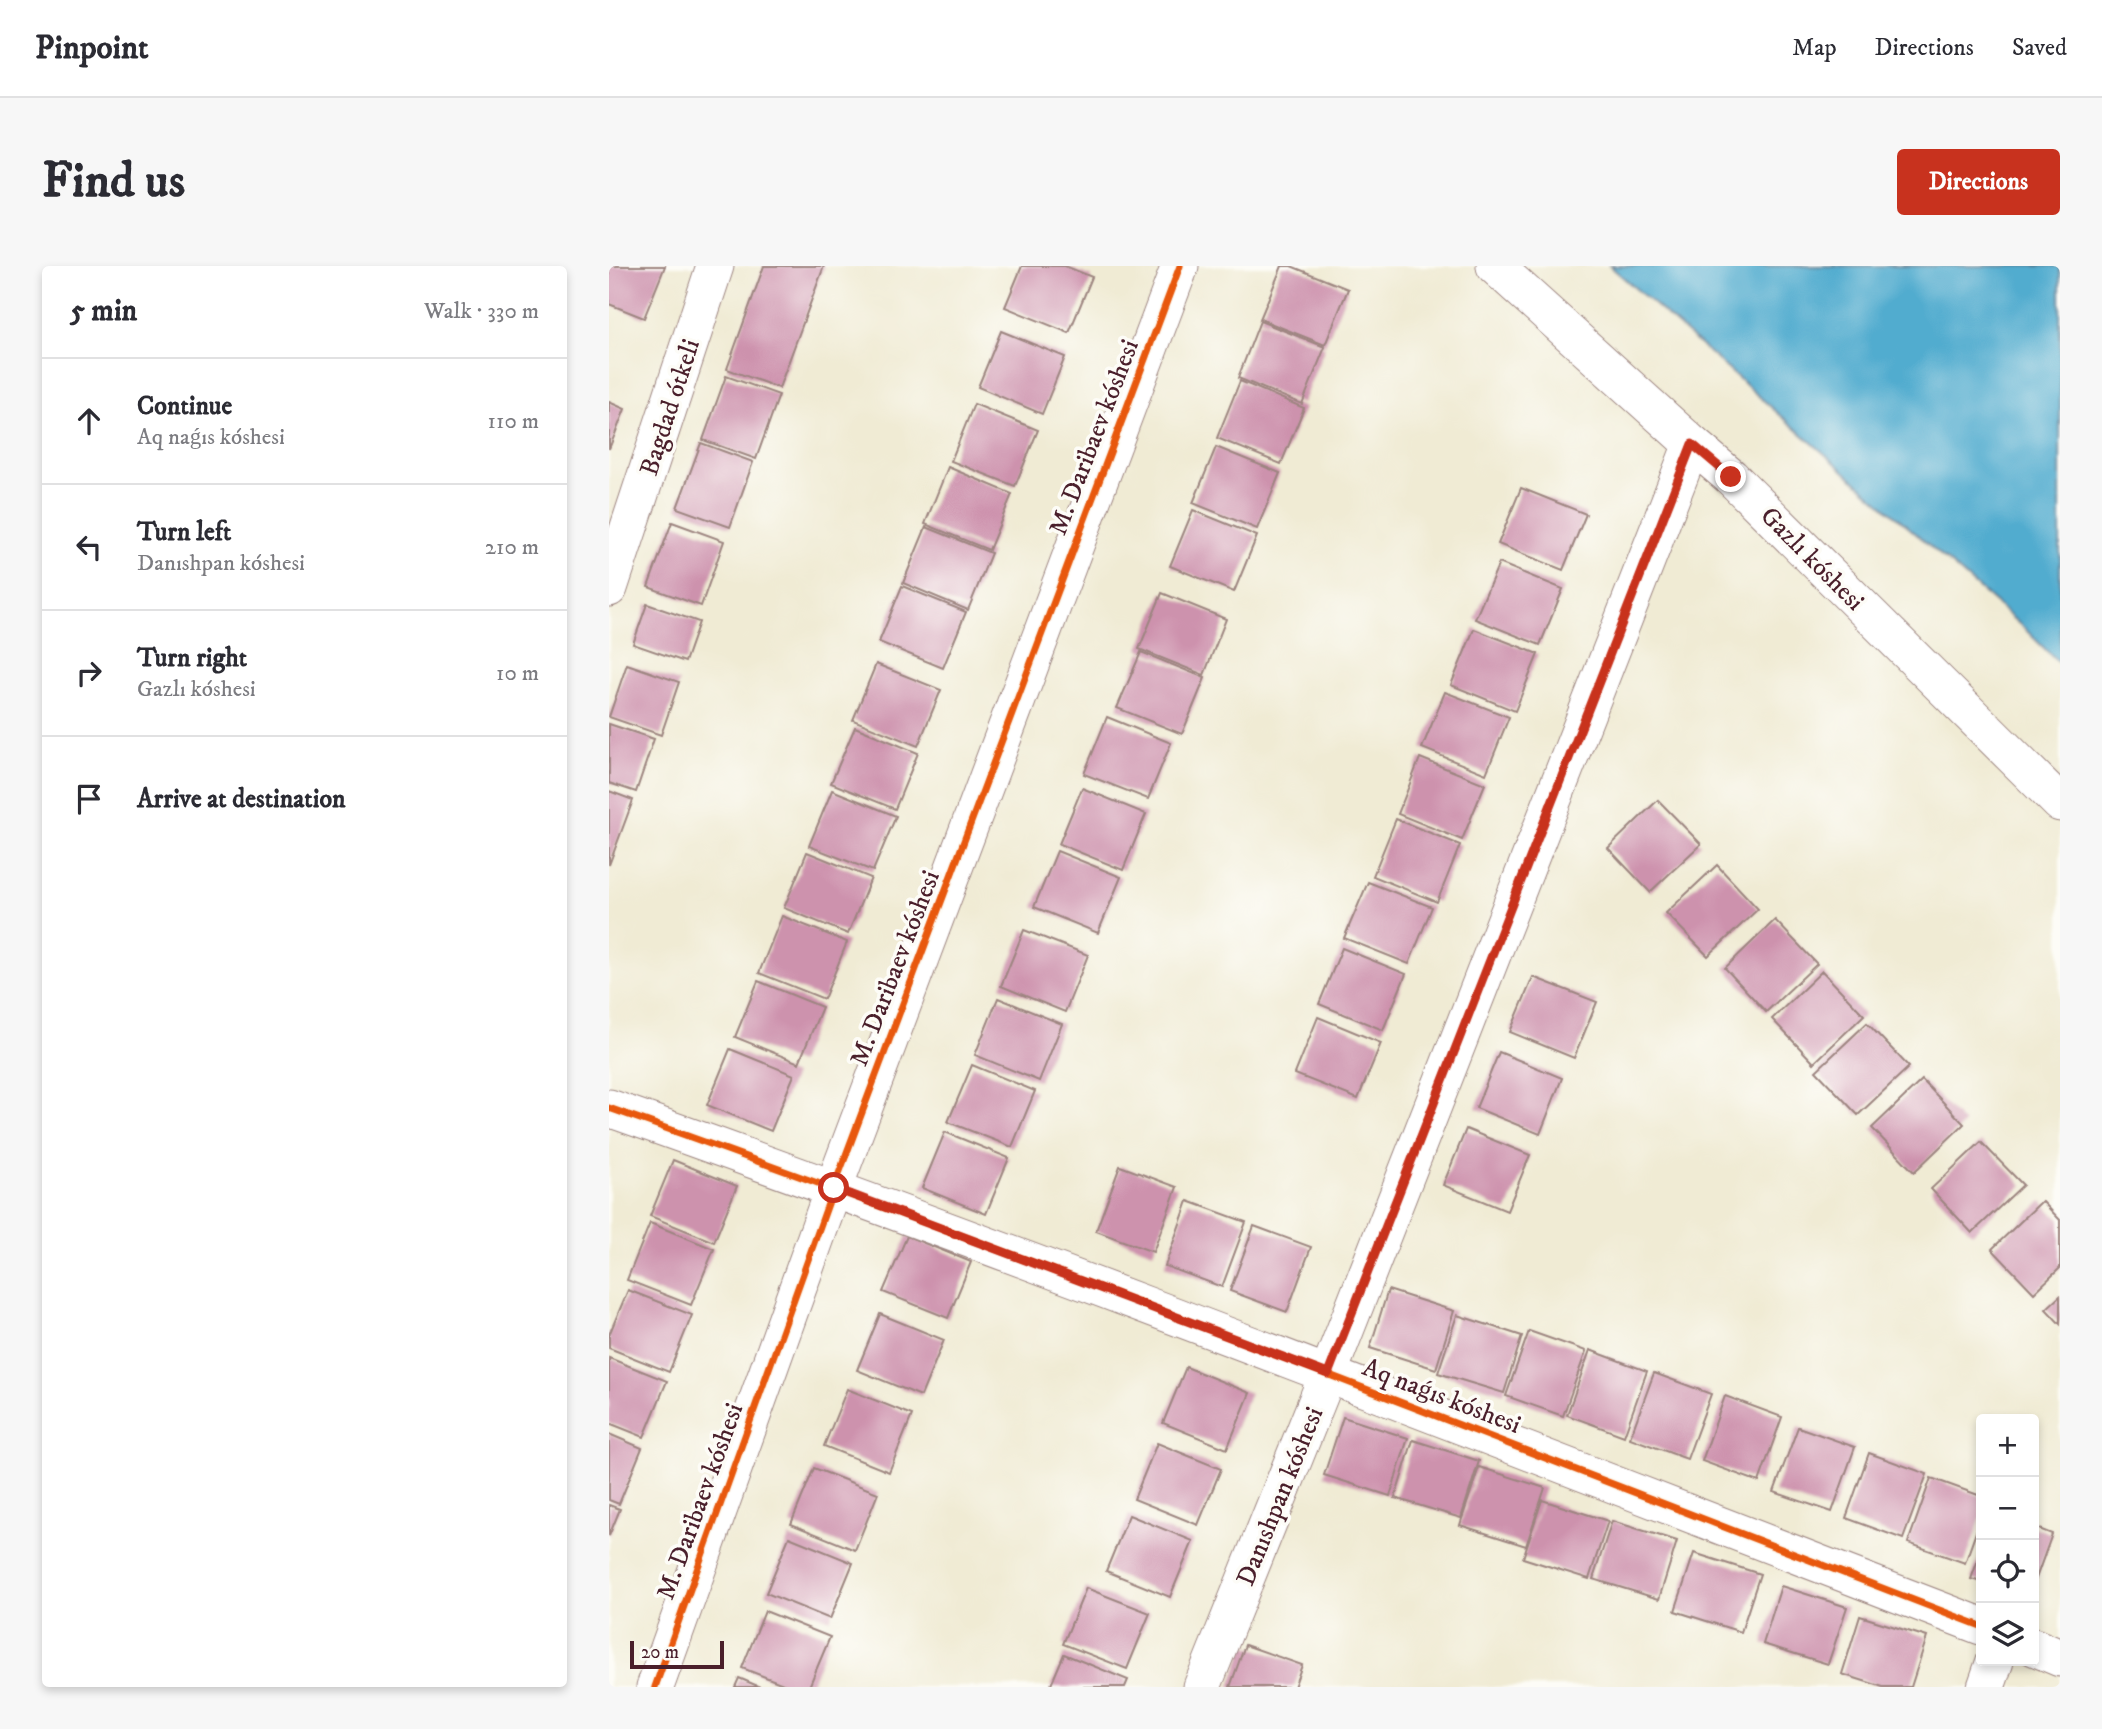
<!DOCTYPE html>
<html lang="en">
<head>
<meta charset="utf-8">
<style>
  body { margin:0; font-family:"IM FELL DW Pica",serif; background:#f7f7f7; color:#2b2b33 }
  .controls { position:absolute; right:21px; bottom:21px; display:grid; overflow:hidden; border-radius:7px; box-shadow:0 4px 10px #0003 }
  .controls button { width:63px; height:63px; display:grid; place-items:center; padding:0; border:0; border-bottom:2px solid #e1e1e2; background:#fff; color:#2b2b33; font:35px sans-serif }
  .scale { position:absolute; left:21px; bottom:18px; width:94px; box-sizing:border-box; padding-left:7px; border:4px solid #4a1f2b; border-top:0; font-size:19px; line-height:24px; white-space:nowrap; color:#4a1f2b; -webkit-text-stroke:5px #fdfcf7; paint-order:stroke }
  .stop { position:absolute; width:21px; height:21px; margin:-16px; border:5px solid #c8321e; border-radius:50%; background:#fff }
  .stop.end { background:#c8321e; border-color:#fff; box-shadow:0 2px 7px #0008 }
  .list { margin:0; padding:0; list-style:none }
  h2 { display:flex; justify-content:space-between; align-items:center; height:91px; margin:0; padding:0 28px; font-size:30px }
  h2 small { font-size:23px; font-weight:400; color:#7c7c81 }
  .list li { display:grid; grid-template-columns:46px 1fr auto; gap:21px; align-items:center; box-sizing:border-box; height:126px; padding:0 28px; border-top:2px solid #e1e1e2 }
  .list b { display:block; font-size:26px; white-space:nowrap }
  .list p { margin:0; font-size:23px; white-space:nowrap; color:#7c7c81 }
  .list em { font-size:23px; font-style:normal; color:#7c7c81 }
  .icon { flex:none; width:38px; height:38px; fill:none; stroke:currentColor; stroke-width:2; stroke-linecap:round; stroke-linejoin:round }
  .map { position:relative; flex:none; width:1451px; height:1421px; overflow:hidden; border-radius:7px }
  header { display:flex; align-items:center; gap:42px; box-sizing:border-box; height:98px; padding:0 35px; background:#fff; border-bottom:2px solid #e1e1e2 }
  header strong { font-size:33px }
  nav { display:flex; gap:38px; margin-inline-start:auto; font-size:24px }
  .intro { display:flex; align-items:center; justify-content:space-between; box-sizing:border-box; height:168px; padding:0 42px }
  h1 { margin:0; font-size:49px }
  .button { padding:18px 32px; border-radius:7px; background:#c8321e; color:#fff; font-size:24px; font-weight:700 }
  main { display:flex; gap:42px; padding:0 42px }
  aside { flex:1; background:#fff; border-radius:7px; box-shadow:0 4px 10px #0003 }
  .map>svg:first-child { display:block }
</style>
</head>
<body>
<header>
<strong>Pinpoint</strong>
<nav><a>Map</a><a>Directions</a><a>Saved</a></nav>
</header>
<div class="intro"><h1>Find us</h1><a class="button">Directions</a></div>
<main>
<aside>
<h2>5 min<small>Walk · 330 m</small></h2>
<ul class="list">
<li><svg class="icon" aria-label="ahead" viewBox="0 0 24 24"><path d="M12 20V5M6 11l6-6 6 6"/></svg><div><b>Continue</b><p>Aq naǵıs kóshesi</p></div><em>110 m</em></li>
<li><svg class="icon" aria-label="left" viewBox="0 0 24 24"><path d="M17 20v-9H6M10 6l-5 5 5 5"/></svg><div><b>Turn left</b><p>Danıshpan kóshesi</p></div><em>210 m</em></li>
<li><svg class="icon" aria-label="right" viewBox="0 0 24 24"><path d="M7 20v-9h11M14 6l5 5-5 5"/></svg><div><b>Turn right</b><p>Gazlı kóshesi</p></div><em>10 m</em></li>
<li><svg class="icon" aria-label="arrive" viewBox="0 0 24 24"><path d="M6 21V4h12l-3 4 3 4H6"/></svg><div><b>Arrive at destination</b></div></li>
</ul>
</aside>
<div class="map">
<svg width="1451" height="1421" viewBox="0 0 1451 1421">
  <rect width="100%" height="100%" fill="#fdfcf7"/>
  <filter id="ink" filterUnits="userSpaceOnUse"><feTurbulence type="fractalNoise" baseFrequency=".0143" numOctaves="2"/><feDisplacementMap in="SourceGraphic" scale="14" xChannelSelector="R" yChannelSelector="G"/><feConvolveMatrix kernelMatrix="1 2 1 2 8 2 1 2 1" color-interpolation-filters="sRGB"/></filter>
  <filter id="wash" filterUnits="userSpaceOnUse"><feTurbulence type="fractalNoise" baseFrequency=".00686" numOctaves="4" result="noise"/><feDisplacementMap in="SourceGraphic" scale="28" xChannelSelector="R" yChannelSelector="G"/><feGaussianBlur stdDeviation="1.57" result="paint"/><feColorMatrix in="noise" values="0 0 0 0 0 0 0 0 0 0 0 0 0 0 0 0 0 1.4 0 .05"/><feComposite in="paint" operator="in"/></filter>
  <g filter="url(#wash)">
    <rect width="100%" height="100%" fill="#f0ebd4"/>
    <!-- water -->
    <path fill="#51accf" stroke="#4e667d" stroke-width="2" d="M1001,0H1451V398L1416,363Z"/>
    <g id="blocks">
      <!-- building -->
      <g fill="#cd92ad">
        <path d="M0,0H56L35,52L0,38Z"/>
        <path d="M155,0H215L170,122L118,103Z"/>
        <path d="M413,0H456L483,11L460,67L396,41Z"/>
        <path d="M673,0H682L739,23L716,79L651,53Z"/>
        <path d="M651,55L716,81L693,138L629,112Z"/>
        <path d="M392,65L456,91L433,148L369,121Z"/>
        <path d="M117,110L170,129L147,193L94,174Z"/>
        <path d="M631,115L695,142L672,198L608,172Z"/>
        <path d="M0,136L16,143L0,183Z"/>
        <path d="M365,138L429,164L406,220L342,195Z"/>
        <path d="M92,177L144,196L121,261L68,242Z"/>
        <path d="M607,181L671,207L648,263L584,237Z"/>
        <path d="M339,201L403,228L380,284L316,258Z"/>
        <path d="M912,222L977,248L954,304L889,278Z"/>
        <path d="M584,244L648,270L625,326L561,300Z"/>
        <path d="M63,256L115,275L92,340L39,321Z"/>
        <path d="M317,261L382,287L359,344L294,317Z"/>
        <path d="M890,297L954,323L931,379L866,353Z"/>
        <path d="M293,320L357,346L334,402L270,376Z"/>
        <path d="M553,327L617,353L595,409L530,383Z"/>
        <path d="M38,338L90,356L76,396L24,378Z"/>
        <path d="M865,363L929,388L906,445L842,419Z"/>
        <path d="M532,386L596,412L573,468L508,442Z"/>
        <path d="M18,398L70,416L52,469L0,451Z"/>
        <path d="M267,398L332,424L309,480L244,454Z"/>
        <path d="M836,426L900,451L877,508L813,482Z"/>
        <path d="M498,451L562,477L539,533L475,508Z"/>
        <path d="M0,458L45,473L27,526L0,517Z"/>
        <path d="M246,461L309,487L286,543L222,517Z"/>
        <path d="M811,492L876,518L853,574L789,548Z"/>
        <path d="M473,522L537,548L514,604L450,578Z"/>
        <path d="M223,524L287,550L264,605L200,580Z"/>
        <path d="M0,525L24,534L0,599Z"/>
        <path d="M1049,534L1092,578L1041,626L999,582Z"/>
        <path d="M787,553L851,579L828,636L764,610Z"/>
        <path d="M448,585L512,611L489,667L425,641Z"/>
        <path d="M198,586L262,612L239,668L175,642Z"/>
        <path d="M1108,599L1149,643L1099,690L1057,647Z"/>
        <path d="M759,616L823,641L800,698L735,672Z"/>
        <path d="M173,650L238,676L215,733L150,707Z"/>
        <path d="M1166,654L1208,698L1157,746L1116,702Z"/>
        <path d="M415,664L479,689L456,746L392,720Z"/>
        <path d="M733,682L797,708L774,764L710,738Z"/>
        <path d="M1213,705L1255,749L1205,797L1163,753Z"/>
        <path d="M924,711L988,736L965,792L901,766Z"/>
        <path d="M149,715L213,741L190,797L126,771Z"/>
        <path d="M389,732L453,758L430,815L366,789Z"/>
        <path d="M709,751L772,777L749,833L686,808Z"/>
        <path d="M1258,757L1300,801L1249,849L1207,805Z"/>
        <path d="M121,783L185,809L162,865L98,839Z"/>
        <path d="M890,786L953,812L931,868L867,842Z"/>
        <path d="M363,799L426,825L403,881L339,856Z"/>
        <path d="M1313,814L1355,858L1305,906L1263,862Z"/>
        <path d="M857,863L921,889L898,945L834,919Z"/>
        <path d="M336,866L400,892L377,948L313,922Z"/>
        <path d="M1372,876L1414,919L1363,967L1322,923Z"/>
        <path d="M64,894L128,920L105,976L41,950Z"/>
        <path d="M511,900L568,921L544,986L487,965Z"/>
        <path d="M579,935L637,956L613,1021L556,1000Z"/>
        <path d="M1433,935L1451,954V1002L1425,1027L1383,983Z"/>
        <path d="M41,957L105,983L82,1039L18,1014Z"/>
        <path d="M645,960L702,981L678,1046L621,1025Z"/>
        <path d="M298,970L362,996L339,1052L274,1026Z"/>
        <path d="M19,1024L83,1049L60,1106L0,1082V1069Z"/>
        <path d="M779,1024L845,1045L827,1103L761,1082Z"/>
        <path d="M1451,1030V1058L1437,1043Z"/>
        <path d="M271,1048L335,1074L312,1130L248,1104Z"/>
        <path d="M848,1049L913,1070L895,1127L829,1107Z"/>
        <path d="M920,1065L977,1085L954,1150L897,1130Z"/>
        <path d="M981,1084L1038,1105L1015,1170L958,1149Z"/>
        <path d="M0,1092L58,1115L35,1171L0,1157Z"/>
        <path d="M577,1101L641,1127L618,1183L554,1157Z"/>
        <path d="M1045,1107L1102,1128L1078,1193L1021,1172Z"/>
        <path d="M238,1123L303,1149L280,1206L215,1180Z"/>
        <path d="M1116,1130L1173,1151L1150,1216L1093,1195Z"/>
        <path d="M734,1151L799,1172L781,1230L715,1209Z"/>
        <path d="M1189,1161L1246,1181L1223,1246L1165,1226Z"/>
        <path d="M0,1168L33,1182L10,1238L0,1234Z"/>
        <path d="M804,1174L870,1195L852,1252L786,1232Z"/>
        <path d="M548,1177L612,1203L589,1259L525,1233Z"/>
        <path d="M1260,1187L1318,1208L1294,1273L1237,1252Z"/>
        <path d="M870,1201L936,1222L917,1280L851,1259Z"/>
        <path d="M205,1202L269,1227L246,1284L182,1258Z"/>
        <path d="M1322,1212L1372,1230V1252L1356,1297L1299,1277Z"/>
        <path d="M933,1234L999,1255L980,1313L914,1292Z"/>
        <path d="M0,1239L11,1243L0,1270Z"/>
        <path d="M520,1249L584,1275L561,1331L497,1305Z"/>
        <path d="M1003,1255L1068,1275L1050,1333L984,1313Z"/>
        <path d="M1425,1261L1443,1268L1425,1318Z"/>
        <path d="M180,1271L244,1297L221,1353L157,1327Z"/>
        <path d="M1372,1286V1316L1362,1313Z"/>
        <path d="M1085,1287L1151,1308L1132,1366L1066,1345Z"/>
        <path d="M1172,1320L1238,1341L1219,1398L1154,1378Z"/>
        <path d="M477,1322L541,1347L518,1403L454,1378Z"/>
        <path d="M156,1345L221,1371L200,1421H182L133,1402Z"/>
        <path d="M1251,1350L1318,1371L1302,1421H1274L1233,1408Z"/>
        <path d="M636,1379L693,1399L685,1421H621Z"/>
        <path d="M455,1388L519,1414L516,1421H441Z"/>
        <path d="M130,1412L151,1421H126Z"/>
      </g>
    </g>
  </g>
  <g filter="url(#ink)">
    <use href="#blocks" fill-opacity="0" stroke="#9d8580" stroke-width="2"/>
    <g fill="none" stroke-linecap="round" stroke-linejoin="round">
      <defs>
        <g id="minor">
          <path d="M886,0L1083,178L1122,211L1451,537"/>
          <path d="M0,322L106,0"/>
          <path d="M0,842C461,1005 916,1185 1372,1360"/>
          <path d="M1425,1381L1451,1392"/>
          <path d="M46,1421L225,921L571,0"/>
          <path d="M593,1421L719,1108L1083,178"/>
          <path d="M1377,1421L1386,1395"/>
        </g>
      </defs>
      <!-- minor casing -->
      <use href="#minor" stroke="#9d8580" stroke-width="39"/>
      <!-- minor -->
      <use href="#minor" stroke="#fff" stroke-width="37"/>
      <defs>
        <g id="cycleway">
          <path d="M0,842C461,1005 916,1185 1372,1360"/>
          <path d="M46,1421L225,921L571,0"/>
        </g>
      </defs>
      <!-- cycleway casing -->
      <use href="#cycleway" stroke="#fdfcf7" stroke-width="11"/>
      <!-- cycleway -->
      <use href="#cycleway" stroke="#e8590c" stroke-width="7"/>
    </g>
  </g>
  <g fill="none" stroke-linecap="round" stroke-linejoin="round" filter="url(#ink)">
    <!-- route -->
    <path stroke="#c8321e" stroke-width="9" d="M225,922L719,1108L1083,178L1122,211"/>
  </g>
  <g text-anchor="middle" stroke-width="7" stroke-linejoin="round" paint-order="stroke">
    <!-- street labels -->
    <g font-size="26" fill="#4a1f2b" stroke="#fdfcf7">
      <text transform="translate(60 141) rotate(-72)" y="9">Bagdad ótkeli</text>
      <text transform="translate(484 171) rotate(-69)" y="9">M. Daribaev kóshesi</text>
      <text transform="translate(1204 292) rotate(45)" y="9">Gazlı kóshesi</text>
      <text transform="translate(285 702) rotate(-69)" y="9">M. Daribaev kóshesi</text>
      <text transform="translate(833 1129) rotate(21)" y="9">Aq naǵıs kóshesi</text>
      <text transform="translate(670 1230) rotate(-68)" y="9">Danıshpan kóshesi</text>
      <text transform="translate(90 1235) rotate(-70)" y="9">M. Daribaev kóshesi</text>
    </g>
  </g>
</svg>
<div class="controls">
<button>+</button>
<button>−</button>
<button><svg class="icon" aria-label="locate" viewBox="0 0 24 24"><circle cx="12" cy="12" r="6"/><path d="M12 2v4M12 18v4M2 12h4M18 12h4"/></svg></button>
<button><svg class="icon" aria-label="layers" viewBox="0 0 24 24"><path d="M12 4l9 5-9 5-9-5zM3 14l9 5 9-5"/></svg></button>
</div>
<div class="scale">20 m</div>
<div class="stop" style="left:225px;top:922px"></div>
<div class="stop end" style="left:1122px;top:211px"></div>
</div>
</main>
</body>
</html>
